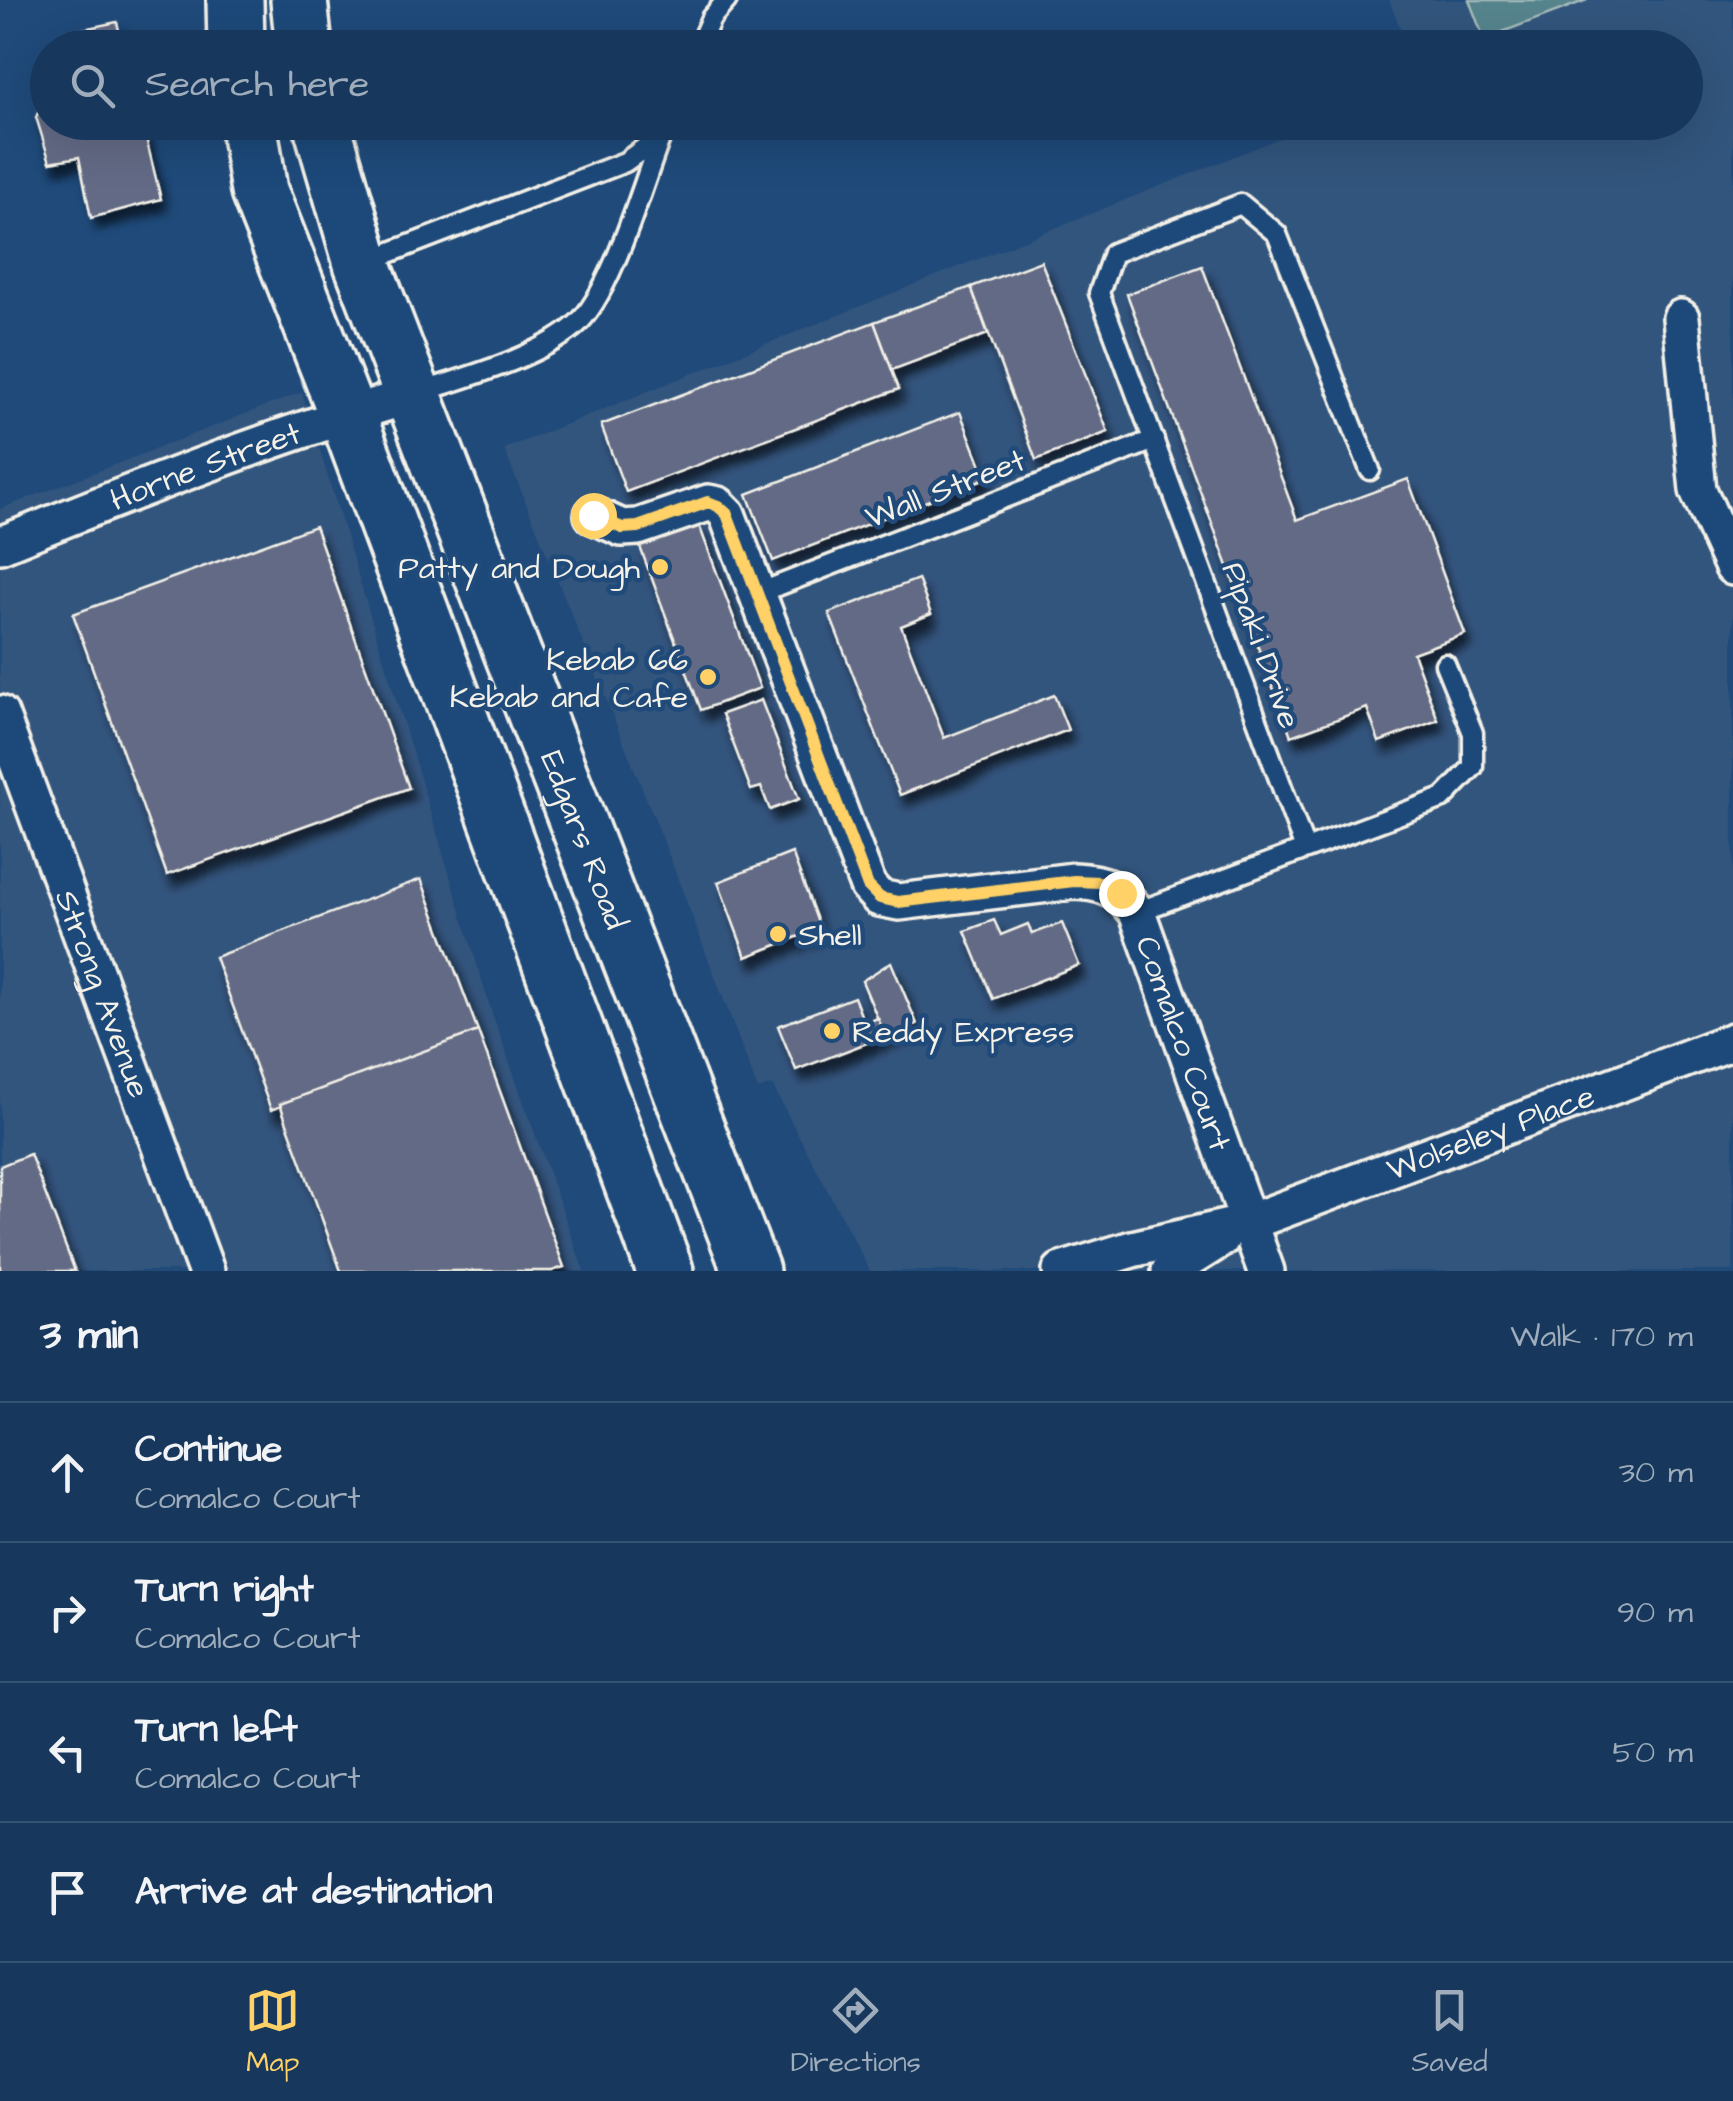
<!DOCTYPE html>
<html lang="en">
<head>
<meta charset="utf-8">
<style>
  body { margin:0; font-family:"Architects Daughter",sans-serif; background:#244365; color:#f1f3f6 }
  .stop { position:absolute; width:30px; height:30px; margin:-22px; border:8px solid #ffd166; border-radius:50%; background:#fff }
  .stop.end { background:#ffd166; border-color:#fff; box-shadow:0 2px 10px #0008 }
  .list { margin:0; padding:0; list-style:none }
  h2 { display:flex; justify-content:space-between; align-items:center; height:130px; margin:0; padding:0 40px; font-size:42px }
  h2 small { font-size:32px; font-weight:400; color:#9eacbb }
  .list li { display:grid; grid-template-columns:65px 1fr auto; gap:30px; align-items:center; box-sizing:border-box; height:140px; padding:0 40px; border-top:2px solid #365272 }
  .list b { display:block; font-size:38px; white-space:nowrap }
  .list p { margin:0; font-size:32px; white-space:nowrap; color:#9eacbb }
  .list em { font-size:32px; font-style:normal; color:#9eacbb }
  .icon { flex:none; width:55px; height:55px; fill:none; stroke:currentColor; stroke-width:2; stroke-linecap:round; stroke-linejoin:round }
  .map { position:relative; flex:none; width:1733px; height:1271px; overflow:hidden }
  .search { position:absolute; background:#17385c; box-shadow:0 10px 40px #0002; left:30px; right:30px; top:30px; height:110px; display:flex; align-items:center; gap:25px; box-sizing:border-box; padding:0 35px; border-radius:55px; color:#9eacbb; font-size:38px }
  .sheet { height:690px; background:#17385c }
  nav { display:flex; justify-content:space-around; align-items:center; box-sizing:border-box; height:140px; border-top:2px solid #365272; background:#17385c; font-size:28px; color:#9eacbb }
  nav a { display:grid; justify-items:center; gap:5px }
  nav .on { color:#ffd166 }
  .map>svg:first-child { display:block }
</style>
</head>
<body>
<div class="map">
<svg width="1733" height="1271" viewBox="0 0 1733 1271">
  <defs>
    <filter id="shadow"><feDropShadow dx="6" dy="11" stdDeviation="5" flood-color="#0009"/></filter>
  </defs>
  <rect width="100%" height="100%" fill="#1f4a7a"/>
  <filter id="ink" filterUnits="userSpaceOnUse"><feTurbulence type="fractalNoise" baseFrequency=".01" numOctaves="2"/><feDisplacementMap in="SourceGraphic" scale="20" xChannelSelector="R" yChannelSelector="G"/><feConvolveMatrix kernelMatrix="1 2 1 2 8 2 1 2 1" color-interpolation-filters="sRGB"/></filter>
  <g filter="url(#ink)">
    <!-- built -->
    <g fill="#33547d">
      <path d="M1389,0H1733V1271H870L772,1085L758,1090L660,832L504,449L1317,123L1686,122V48L1408,47Z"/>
      <path d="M302,392L492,1013L584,1271H0V509Z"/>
    </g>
    <!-- green -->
    <path fill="#56848d" stroke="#a5baba" stroke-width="2.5" d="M1469,0H1587L1484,39Z"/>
    <!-- building -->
    <g fill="#636b85" stroke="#f4f1e8" stroke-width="2.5" filter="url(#shadow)">
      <path d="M117,22L123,48H70L68,39L73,31Z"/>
      <path d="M48,92V122H142L161,199L91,218L79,157L50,162L36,117Z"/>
      <path d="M1041,261L1108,432L1036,460L971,287Z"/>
      <path d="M1202,266L1297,520L1408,479L1465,634L1413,653L1438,720L1379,742L1367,708L1291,736L1127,294Z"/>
      <path d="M971,287L988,334L892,370L874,322Z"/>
      <path d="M874,322L899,389L626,492L601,425Z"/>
      <path d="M960,412L986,478L773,561L747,494Z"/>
      <path d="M699,525L760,688L701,710L640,547Z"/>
      <path d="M315,526L409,788L167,875L73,614Z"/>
      <path d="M918,579L931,614L901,626L944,738L1054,695L1068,730L900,795L829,613Z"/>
      <path d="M761,700L799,799L770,810L761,787L751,790L722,714Z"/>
      <path d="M792,853L820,928L746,957L718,882Z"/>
      <path d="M421,879L478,1031L271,1110L215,957Z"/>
      <path d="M994,920L1001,935L1028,924L1032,934L1062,923L1079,965L993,999L965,931Z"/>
      <path d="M891,962L917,1024L885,1036L862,981Z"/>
      <path d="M854,997L864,1023L878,1018L885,1036L796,1070L778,1026Z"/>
      <path d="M478,1031L564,1267L552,1271H341L280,1104Z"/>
      <path d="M30,1154L75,1271H0V1166Z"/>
    </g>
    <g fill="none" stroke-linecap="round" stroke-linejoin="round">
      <defs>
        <g id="lane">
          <path d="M698,48L711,18L727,0"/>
          <path d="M368,261L625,162L661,136L666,122"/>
          <path d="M418,393C466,377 537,358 575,326C611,296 643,183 661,136"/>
          <path d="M759,593L1154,440"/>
          <path d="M1305,849L1099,293L1113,253L1241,204L1277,234L1370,470"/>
          <path d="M1137,912L1443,798L1473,767V733L1445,664"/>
        </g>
        <g id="street">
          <path d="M1681,318L1698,490L1733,567"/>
          <path id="s1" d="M593,515L622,528L638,527L708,503L718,505L727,514L868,886L879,898L899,902L1074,881C1104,882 1118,889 1137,912L1266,1271"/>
          <path id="s2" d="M0,545C136,490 272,436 413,395"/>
          <path id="s3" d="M0,714L206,1271"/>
          <path id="s4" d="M1061,1271L1132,1249L1247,1223L1733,1041"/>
          <path d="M1170,1271L1221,1239"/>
        </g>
        <g id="primary">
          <path d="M235,0L236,48"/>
          <path d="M299,0L304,48"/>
          <path d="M248,122L259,191L347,414L665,1271"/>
          <path id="s5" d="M321,122L362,263L751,1271"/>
        </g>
      </defs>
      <!-- lane casing -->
      <use href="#lane" stroke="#f4f1e8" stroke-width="25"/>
      <!-- street casing -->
      <use href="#street" stroke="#f4f1e8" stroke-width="42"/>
      <!-- primary casing -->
      <use href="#primary" stroke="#f4f1e8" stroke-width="62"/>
      <!-- lane -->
      <use href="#lane" stroke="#1f4a7a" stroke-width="18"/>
      <!-- street -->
      <use href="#street" stroke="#1f4a7a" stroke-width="35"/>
      <!-- primary -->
      <use href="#primary" stroke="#1f4a7a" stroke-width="55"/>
    </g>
  </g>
  <g fill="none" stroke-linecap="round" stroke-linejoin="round" filter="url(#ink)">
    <!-- route -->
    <path stroke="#ffd166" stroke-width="12" d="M593,515L622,528L638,527L708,502L718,506L727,514L868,886L880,898L898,902L1074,881L1100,882L1121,893"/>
  </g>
  <!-- markers -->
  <g fill="#ffd166" stroke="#1f4a7a" stroke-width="4">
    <circle cx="660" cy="567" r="10"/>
    <circle cx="708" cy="677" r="10"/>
    <circle cx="778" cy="934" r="10"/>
    <circle cx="832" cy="1031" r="10"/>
  </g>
  <g text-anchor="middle" stroke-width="9" stroke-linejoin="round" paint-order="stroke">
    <!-- street labels -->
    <g font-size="32" fill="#f4f1e8" stroke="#1f4a7a">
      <text dy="11" stroke="none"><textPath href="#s2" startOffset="220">Horne Street</textPath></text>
      <text transform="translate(945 488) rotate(-21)" y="11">Wall Street</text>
      <text transform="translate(1262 645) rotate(70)" y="11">Pipaki Drive</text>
      <text dy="11" stroke="none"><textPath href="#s5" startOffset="765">Edgars Road</textPath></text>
      <text dy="11" stroke="none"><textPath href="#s3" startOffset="298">Strong Avenue</textPath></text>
      <text dy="11" stroke="none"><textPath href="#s1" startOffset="968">Comalco Court</textPath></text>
      <text dy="11" stroke="none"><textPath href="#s4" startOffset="452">Wolseley Place</textPath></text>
    </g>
    <!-- poi labels -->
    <g font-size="32" fill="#f4f1e8" stroke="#1f4a7a" text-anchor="end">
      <text x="640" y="578">Patty and Dough</text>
      <text x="688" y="670">Kebab 66<tspan x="688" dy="37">Kebab and Cafe</tspan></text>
      <text x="798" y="945" text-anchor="start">Shell</text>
      <text x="852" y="1042" text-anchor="start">Reddy Express</text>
    </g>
  </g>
</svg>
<div class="stop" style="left:593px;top:515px"></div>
<div class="stop end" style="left:1121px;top:893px"></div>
<div class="search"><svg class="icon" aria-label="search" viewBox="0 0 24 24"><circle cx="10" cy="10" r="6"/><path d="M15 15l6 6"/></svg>Search here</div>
</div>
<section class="sheet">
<h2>3 min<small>Walk · 170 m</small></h2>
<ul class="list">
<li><svg class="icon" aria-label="ahead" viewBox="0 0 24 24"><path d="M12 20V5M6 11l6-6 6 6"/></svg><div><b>Continue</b><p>Comalco Court</p></div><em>30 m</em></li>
<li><svg class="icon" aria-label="right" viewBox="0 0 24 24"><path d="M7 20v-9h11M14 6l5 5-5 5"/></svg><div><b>Turn right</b><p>Comalco Court</p></div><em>90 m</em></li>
<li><svg class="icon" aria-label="left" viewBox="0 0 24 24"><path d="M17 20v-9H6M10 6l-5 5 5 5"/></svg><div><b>Turn left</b><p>Comalco Court</p></div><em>50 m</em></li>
<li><svg class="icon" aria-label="arrive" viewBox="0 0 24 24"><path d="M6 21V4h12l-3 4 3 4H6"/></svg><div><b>Arrive at destination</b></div></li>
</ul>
</section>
<nav>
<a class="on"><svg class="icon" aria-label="map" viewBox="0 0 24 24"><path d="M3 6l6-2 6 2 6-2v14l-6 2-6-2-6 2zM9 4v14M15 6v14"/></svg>Map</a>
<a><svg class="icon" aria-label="directions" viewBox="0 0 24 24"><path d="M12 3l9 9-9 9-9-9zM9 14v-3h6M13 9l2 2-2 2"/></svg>Directions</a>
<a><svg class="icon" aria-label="saved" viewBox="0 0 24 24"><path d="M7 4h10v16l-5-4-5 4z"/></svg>Saved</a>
</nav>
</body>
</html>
